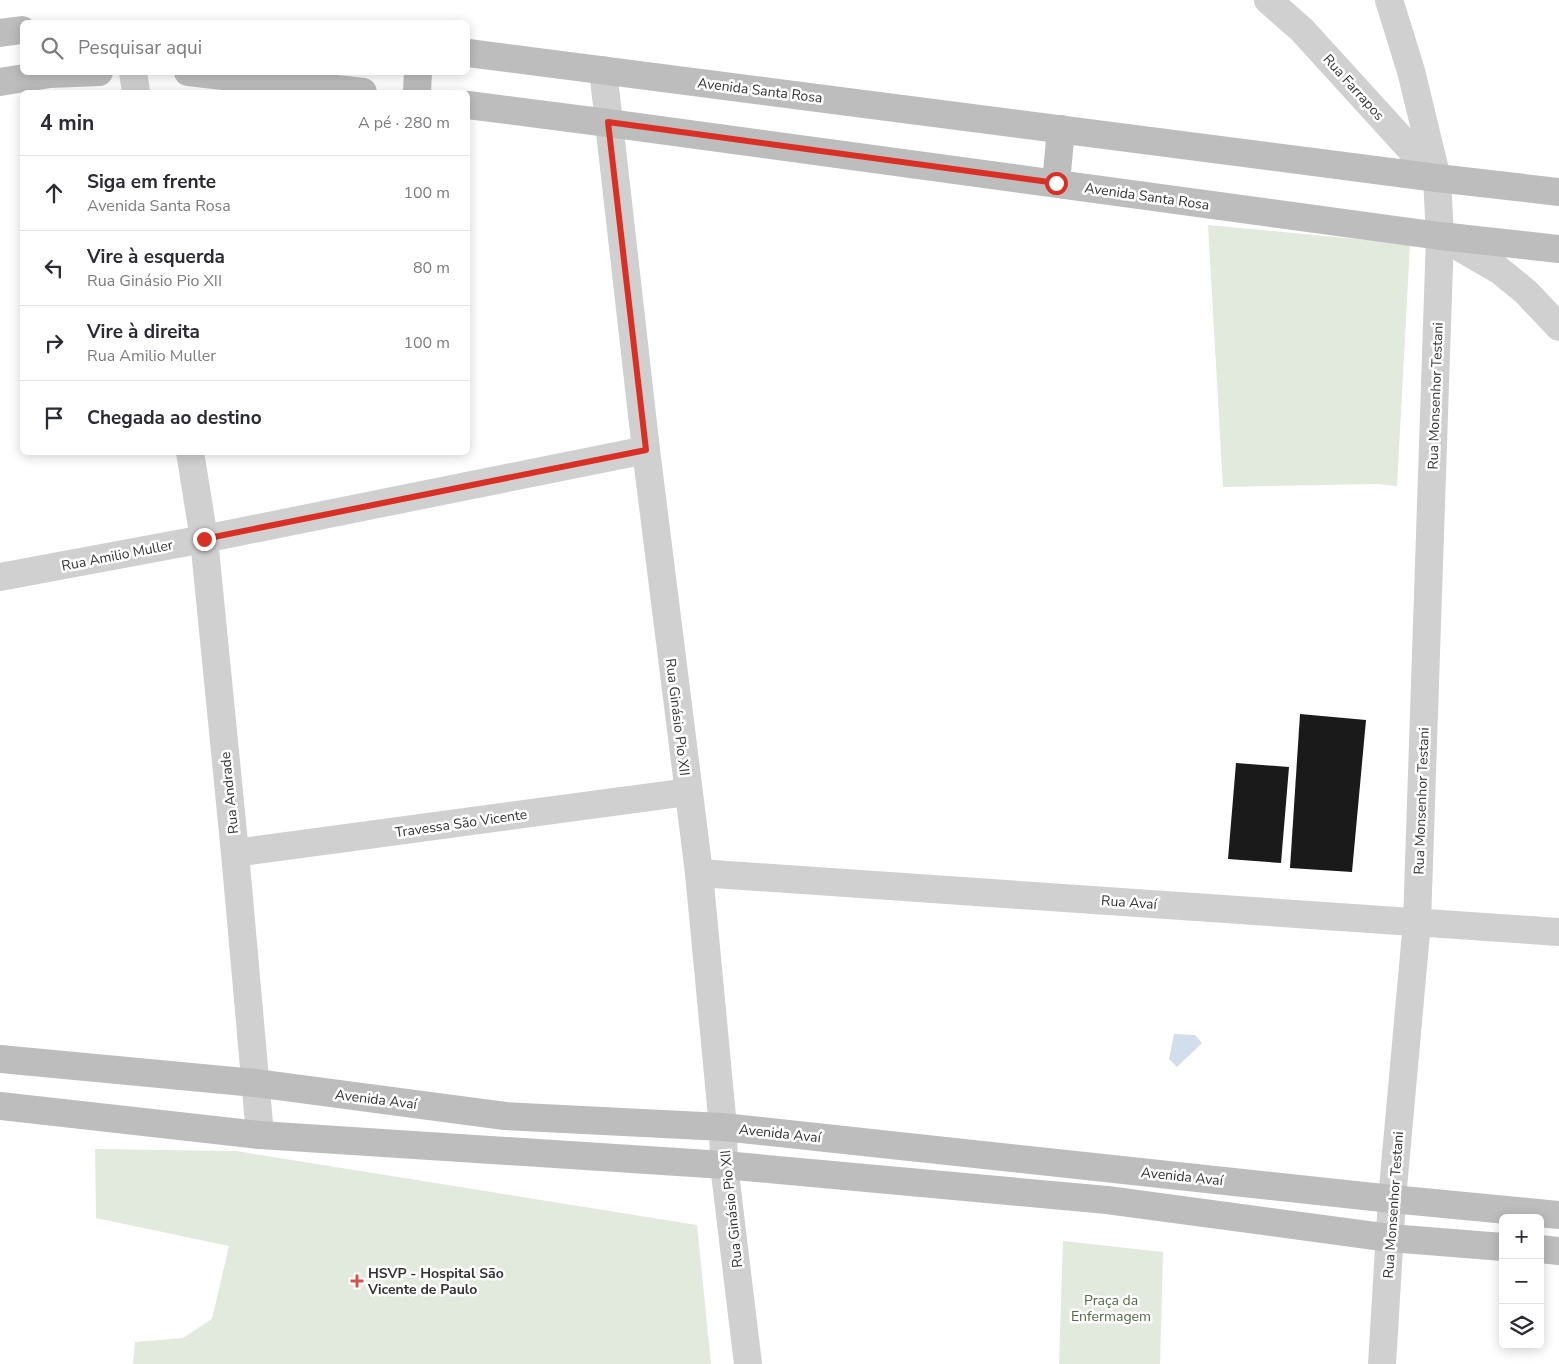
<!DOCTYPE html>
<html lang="pt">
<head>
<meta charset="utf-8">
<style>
  body { margin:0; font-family:"Nunito Sans",sans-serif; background:#f2f2f3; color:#2b2b33 }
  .controls { position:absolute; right:15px; bottom:15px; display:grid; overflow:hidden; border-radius:8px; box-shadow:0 2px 12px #0003 }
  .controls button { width:45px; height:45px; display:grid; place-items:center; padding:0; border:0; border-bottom:1px solid #e1e1e2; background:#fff; color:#2b2b33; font:25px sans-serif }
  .stop { position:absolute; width:15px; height:15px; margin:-11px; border:4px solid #d93025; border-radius:50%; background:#fff }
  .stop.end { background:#d93025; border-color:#fff; box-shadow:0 1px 5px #0008 }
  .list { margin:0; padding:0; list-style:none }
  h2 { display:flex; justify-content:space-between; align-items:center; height:65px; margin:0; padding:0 20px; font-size:21px }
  h2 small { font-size:16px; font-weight:400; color:#7c7c81 }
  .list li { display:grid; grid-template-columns:32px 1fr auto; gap:15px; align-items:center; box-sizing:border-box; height:75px; padding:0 20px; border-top:1px solid #e1e1e2 }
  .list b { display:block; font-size:19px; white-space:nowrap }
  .list p { margin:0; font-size:16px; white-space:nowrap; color:#7c7c81 }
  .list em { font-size:16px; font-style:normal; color:#7c7c81 }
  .icon { flex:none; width:28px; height:28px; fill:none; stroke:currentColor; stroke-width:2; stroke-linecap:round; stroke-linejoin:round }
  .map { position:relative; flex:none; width:1559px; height:1364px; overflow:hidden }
  .search { position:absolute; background:#fff; box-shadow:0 2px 12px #0003; left:20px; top:20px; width:450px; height:55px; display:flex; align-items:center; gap:12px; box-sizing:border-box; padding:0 18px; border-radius:8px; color:#7c7c81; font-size:19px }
  .panel { position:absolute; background:#fff; box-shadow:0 2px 12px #0003; left:20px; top:90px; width:450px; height:365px; border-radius:8px }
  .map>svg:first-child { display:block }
</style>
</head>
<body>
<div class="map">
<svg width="1559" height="1364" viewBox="0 0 1559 1364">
  <rect width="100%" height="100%" fill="#fff"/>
  <!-- green -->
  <g fill="#e2e9dd">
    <path d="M1208,225L1410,244L1397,486L1378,484L1223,487Z"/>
    <path d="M95,1149L236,1151L697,1225L711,1364H133L135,1342L183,1338L212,1319L229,1246L96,1218Z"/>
    <path d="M1063,1241L1163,1252L1160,1364H1059Z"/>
  </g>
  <!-- water -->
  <path fill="#d2deeb" d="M1174,1034L1195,1035L1202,1043L1177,1067L1169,1059Z"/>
  <!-- building -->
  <g fill="#1a1a1a">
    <path d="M1300,714L1366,720L1352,872L1290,868Z"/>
    <path d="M1236,763L1289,767L1281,863L1228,859Z"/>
  </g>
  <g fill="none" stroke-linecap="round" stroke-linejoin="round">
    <!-- street -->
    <g stroke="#d0d0d0" stroke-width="28">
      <path d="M1268,0L1302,30L1436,177"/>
      <path d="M603,70L646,450L699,873L723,1127L724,1165L748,1364"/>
      <path d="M133,72L136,92"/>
      <path d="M1440,236L1499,270L1526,292L1559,327"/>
      <path d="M190,452L204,539L235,853L260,1135"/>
      <path d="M0,577L204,539L646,450"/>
      <path d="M235,853L688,792"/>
      <path d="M699,873L1559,932"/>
      <path d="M1382,1364L1392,1199L1417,922L1440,236L1437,178L1411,71L1389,0"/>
    </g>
    <!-- secondary -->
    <g stroke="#bdbdbd" stroke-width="28">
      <path d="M0,33L22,30"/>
      <path d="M468,53L1437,178L1559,192"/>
      <path d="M188,72L363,92"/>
      <path d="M0,82L50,74L99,72"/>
      <path d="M417,92L418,72"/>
      <path d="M468,105L608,123L1440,236L1559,249"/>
      <path d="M1056,183L1061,129"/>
      <path d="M0,1059L255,1083L505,1116L723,1127L1392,1199L1559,1215"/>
      <path d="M0,1106L260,1135L724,1165L1107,1200L1390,1238L1503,1247"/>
      <path d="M1540,1249L1559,1251"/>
    </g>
  </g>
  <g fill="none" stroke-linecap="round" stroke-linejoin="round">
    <!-- route -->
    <path stroke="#d93025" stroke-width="6" d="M204,539L646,450L608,122L1056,183"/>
  </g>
  <!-- markers -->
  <path fill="#d4524b" stroke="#fff" stroke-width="2" d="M354.5 1273.5h5v5h5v5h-5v5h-5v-5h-5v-5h5z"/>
  <g text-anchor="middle" stroke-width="5" stroke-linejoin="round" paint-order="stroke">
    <!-- street labels -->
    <g font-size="14" fill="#333" stroke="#fff">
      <text transform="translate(1354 87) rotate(48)" y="5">Rua Farrapos</text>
      <text transform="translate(760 90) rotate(7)" y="5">Avenida Santa Rosa</text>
      <text transform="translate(1147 196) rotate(8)" y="5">Avenida Santa Rosa</text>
      <text transform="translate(1435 396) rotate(-88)" y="5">Rua Monsenhor Testani</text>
      <text transform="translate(117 555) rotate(-11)" y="5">Rua Amilio Muller</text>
      <text transform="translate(678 717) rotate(83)" y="5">Rua Ginásio Pio XII</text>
      <text transform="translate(229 793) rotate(-96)" y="5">Rua Andrade</text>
      <text transform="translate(1421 801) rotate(-88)" y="5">Rua Monsenhor Testani</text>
      <text transform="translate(461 823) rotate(-8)" y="5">Travessa São Vicente</text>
      <text transform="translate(1129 902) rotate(4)" y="5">Rua Avaí</text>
      <text transform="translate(376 1099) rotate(7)" y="5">Avenida Avaí</text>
      <text transform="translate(780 1133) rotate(6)" y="5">Avenida Avaí</text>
      <text transform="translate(1182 1176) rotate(6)" y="5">Avenida Avaí</text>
      <text transform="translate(1393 1205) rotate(-86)" y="5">Rua Monsenhor Testani</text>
      <text transform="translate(731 1209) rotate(-96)" y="5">Rua Ginásio Pio XII</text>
    </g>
    <!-- poi labels -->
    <g font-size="14" font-weight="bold" fill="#333" stroke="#fff" text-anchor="start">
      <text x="368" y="1278">HSVP - Hospital São<tspan x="368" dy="16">Vicente de Paulo</tspan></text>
    </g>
    <!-- park labels -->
    <g font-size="14" fill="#516b44" stroke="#fff">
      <text x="1111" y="1305">Praça da<tspan x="1111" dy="16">Enfermagem</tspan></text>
    </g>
  </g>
</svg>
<div class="controls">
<button>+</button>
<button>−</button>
<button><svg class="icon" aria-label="layers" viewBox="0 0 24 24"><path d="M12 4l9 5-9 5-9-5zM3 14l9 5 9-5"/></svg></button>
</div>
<div class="stop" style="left:1056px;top:183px"></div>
<div class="stop end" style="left:204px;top:539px"></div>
<div class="search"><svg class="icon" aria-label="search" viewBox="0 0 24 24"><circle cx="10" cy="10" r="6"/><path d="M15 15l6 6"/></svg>Pesquisar aqui</div>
<section class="panel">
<h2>4 min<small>A pé · 280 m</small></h2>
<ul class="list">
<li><svg class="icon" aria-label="ahead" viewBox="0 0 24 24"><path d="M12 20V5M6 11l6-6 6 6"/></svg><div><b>Siga em frente</b><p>Avenida Santa Rosa</p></div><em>100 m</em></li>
<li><svg class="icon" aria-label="left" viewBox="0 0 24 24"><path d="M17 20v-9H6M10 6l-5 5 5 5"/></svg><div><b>Vire à esquerda</b><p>Rua Ginásio Pio XII</p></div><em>80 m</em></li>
<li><svg class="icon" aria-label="right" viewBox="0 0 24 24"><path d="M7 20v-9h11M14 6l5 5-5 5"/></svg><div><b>Vire à direita</b><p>Rua Amilio Muller</p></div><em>100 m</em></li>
<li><svg class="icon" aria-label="arrive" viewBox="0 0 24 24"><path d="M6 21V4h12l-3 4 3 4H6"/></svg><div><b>Chegada ao destino</b></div></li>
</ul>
</section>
</div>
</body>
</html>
